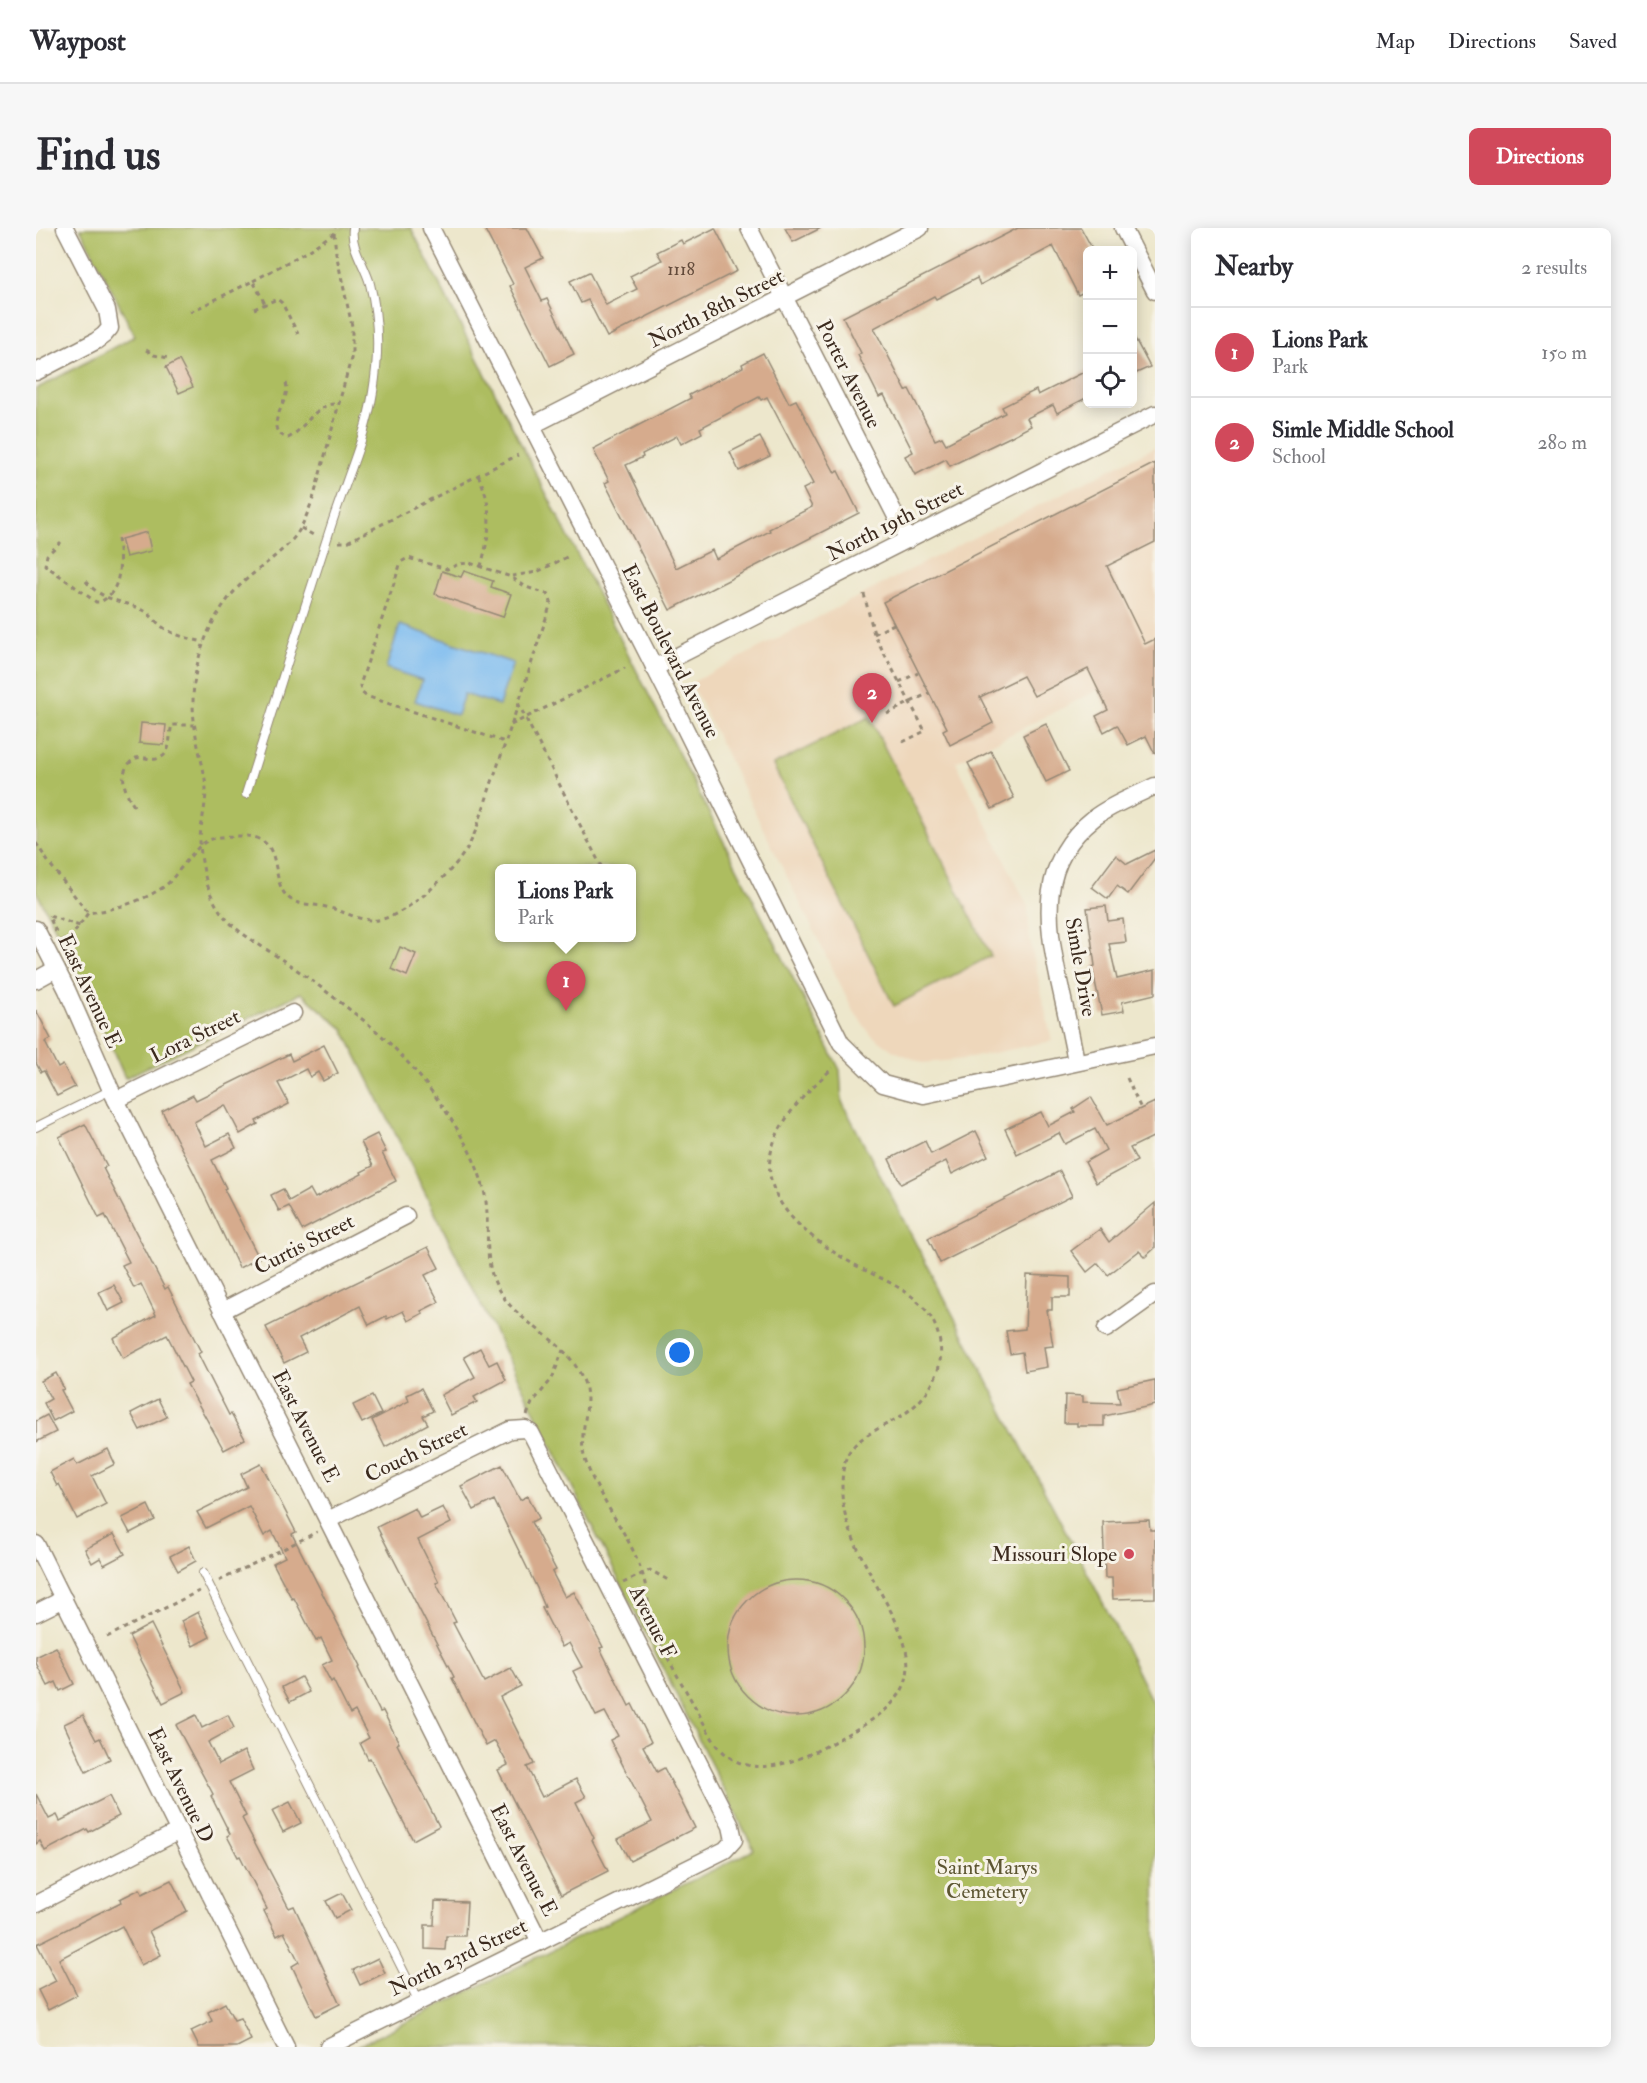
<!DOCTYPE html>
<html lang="en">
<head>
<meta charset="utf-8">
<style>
  body { margin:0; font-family:"IM FELL Double Pica",serif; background:#f7f7f7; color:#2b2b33 }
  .controls { position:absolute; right:18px; top:18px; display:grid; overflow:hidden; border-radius:9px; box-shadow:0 3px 15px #0003 }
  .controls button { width:54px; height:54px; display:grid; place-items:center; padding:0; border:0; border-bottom:2px solid #e1e1e2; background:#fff; color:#2b2b33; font:30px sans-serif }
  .you { position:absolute; left:644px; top:1125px; width:21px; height:21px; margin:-15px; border:4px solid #fff; border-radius:50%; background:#1a73e8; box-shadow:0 0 0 9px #1a73e833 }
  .badge { display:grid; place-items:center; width:39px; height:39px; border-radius:50%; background:#d1495b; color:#fff; font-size:20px; font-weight:700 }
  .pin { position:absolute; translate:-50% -50px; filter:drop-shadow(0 2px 3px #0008) }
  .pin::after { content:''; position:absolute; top:32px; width:21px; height:18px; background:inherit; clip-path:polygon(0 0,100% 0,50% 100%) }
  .popup { position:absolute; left:459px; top:636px; width:141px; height:78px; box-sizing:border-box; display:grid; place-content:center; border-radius:9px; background:#fff; filter:drop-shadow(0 2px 4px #0005); font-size:20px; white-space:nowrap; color:#7c7c81 }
  .popup b { font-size:22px; color:#2b2b33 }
  .popup::after { content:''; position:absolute; left:50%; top:100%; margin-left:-12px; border:12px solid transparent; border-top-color:#fff }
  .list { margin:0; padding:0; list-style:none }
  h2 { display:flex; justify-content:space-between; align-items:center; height:78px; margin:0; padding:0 24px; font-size:26px }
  h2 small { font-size:20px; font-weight:400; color:#7c7c81 }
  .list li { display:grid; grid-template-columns:39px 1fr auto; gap:18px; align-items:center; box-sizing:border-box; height:90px; padding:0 24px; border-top:2px solid #e1e1e2 }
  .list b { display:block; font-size:22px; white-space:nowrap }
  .list p { margin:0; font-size:20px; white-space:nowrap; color:#7c7c81 }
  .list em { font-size:20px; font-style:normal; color:#7c7c81 }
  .icon { flex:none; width:33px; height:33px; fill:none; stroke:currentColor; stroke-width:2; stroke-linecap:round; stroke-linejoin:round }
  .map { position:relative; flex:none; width:1119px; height:1819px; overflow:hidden; border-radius:9px }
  header { display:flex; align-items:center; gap:36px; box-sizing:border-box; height:84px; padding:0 30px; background:#fff; border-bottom:2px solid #e1e1e2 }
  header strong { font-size:28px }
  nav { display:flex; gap:33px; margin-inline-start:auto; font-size:21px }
  .intro { display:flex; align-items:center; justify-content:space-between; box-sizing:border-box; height:144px; padding:0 36px }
  h1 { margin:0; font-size:42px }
  .button { padding:15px 27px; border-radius:9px; background:#d1495b; color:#fff; font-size:21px; font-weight:700 }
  main { display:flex; gap:36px; padding:0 36px }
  aside { flex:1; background:#fff; border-radius:9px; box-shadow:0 3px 15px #0003 }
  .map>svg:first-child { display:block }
</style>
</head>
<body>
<header>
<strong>Waypost</strong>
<nav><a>Map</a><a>Directions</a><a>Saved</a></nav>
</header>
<div class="intro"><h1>Find us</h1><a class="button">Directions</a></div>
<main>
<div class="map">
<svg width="1119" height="1819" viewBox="0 0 1119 1819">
  <rect width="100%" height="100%" fill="#f7f3e8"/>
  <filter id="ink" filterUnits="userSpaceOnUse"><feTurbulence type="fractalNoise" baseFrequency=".0167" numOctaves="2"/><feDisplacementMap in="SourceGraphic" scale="12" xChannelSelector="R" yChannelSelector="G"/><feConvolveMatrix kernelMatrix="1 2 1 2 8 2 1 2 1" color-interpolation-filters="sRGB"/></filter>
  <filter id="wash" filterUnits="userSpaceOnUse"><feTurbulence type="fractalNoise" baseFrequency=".008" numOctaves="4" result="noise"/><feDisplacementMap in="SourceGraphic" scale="24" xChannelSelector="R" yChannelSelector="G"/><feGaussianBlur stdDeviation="1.35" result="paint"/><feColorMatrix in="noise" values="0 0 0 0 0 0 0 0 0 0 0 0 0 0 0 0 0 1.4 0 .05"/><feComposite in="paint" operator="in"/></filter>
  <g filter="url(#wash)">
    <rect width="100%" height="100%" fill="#ede7cc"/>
    <!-- built -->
    <path fill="#eed7bb" d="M1119,219V433L920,534L992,679L993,708L1016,813L928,831L887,835L856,822L835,807L817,782L655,455L901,328Z"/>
    <!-- green -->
    <g fill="#adbd60" stroke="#74743f" stroke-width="1.5" fill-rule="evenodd">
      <path d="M44,0H375L804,842L806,874L1078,1396L1119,1480V1819H320L718,1622L307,801L265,765L89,850L49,758L0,663V161L99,108ZM464,640H596V710H464Z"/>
      <path d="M833,489L955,728L858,778L737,537Z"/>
    </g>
    <!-- water -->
    <path fill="#7cbbf0" stroke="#5c7287" stroke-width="1.5" d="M364,397L477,435L463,477L428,466L421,487L379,473L386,452L350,440Z"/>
    <g id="blocks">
      <!-- building -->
      <g fill="#d6ab8d" fill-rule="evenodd">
        <path d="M448,0H491L507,30L489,39L506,73L511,71L538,126L514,138L474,58L477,56Z"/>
        <path d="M679,0L701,43L571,109L552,72L545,75L534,53L553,44L570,77L601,61L594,48L626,32L621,24L645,12L647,16Z"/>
        <path d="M749,0H785L757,14Z"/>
        <path d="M982,0H1045L1057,22H1052V62L1042,67L1017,18L944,57L941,50L900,71L898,68L838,100L870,163L873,161L899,212L906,209L910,216L969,185L966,179L1000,162L1002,167L1052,142V169L1021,185L1017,177L991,190L995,198L974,209L914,238L910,231L879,247L869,228L877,224L848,167L843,169L822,127L825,125L807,89Z"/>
        <path d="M1096,105L1114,139L1096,147Z"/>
        <path d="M727,125L753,175L760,172L799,245L802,243L823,285L634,382L569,255L573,253L557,221L655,170L653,167L707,139L706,136ZM723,169L725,172L731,169L777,256L767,261L776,279L733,301L734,303L680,331L676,322L640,340L590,237L607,229L606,226L641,208L645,216L666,205L664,200Z"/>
        <path d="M143,132L157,159L143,165L130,139Z"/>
        <path d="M724,209L734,228L703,243L694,224Z"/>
        <path d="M1119,235V314L1071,338L1109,416L1119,411V526L1110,508L1092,517L1081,497L1068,504L1060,488L1072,482L1052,441L998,468L987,448L944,469L957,495L914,517L907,502L911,500L847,374Z"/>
        <path d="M111,304L115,323L90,329L85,311Z"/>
        <path d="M406,343L425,349L428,343L457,353L455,359L475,366L467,389L399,366Z"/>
        <path d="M105,495L130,497L128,517L103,515Z"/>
        <path d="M1010,496L1033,543L1010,554L987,507Z"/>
        <path d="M955,523L978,570L956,581L932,535Z"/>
        <path d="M1119,622V630L1092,666L1081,658L1072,671L1056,659L1080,627L1091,636Z"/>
        <path d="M1070,678L1072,693L1087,691L1090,714L1073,716L1081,751L1119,742V766L1086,774L1088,783L1066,787L1056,739L1059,738L1051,680Z"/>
        <path d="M364,719L380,726L371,748L355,741Z"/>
        <path d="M0,782L15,811L9,814L22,840L27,837L39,859L21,868L8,843L5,844L0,835Z"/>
        <path d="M288,817L302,845L287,853L282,844L274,849L270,841L242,855L253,876L220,893L222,896L204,906L189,877L158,894L170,918L193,906L200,920L176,932L190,960L188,961L223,1030L203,1040L158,945L126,883L157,867L160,872L253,826L256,833Z"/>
        <path d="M1055,869L1071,897L1119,874V908L1094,920L1101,933L1060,955L1049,934L1070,922L1059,901L1029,916L1023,905L981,926L969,901L1005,884L1012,898L1039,884L1037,881Z"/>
        <path d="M49,896L71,938L67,940L129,1061L132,1059L165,1124L162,1126L193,1187L195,1186L209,1211L188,1222L151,1156L155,1154L131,1107L87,1130L77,1110L120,1087L105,1056L98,1060L86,1037L93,1034L69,987L63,990L23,909Z"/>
        <path d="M940,903L952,928L916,946L910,933L865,956L853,931L889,913L895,926Z"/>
        <path d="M341,906L350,924L346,925L360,953L266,1002L253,978L243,983L235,967L247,961L253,973L274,961L279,970L326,946L325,944L337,938L325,914Z"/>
        <path d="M1024,943L1036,968L904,1035L892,1010Z"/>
        <path d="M1119,975V1020L1109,1029L1103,1023L1072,1047L1062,1035L1051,1044L1035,1023L1064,1001L1073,1014Z"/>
        <path d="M392,1019L403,1040L389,1047L403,1074L385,1083L387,1085L372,1093L367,1083L351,1091L350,1088L333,1097L324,1078L263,1110L270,1124L248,1135L230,1099Z"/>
        <path d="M991,1047L1034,1049V1069H1016V1082H1011L1017,1118L1008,1119L1011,1139L989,1143L986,1124L974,1126L970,1103L989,1101Z"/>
        <path d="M78,1057L88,1075L72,1083L63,1064Z"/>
        <path d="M444,1120L453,1137L461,1133L470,1152L438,1169L441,1174L415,1187L405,1167L439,1149L428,1129Z"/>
        <path d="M20,1145L28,1161L25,1162L36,1183L17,1193L8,1175L15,1171L5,1153Z"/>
        <path d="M1119,1152V1177L1068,1188V1198H1041V1195H1028L1029,1167L1047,1168V1174L1084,1175L1081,1160Z"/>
        <path d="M385,1160L397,1183L387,1188L392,1196L349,1219L336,1192L373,1173L371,1167Z"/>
        <path d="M336,1168L345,1186L326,1195L317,1177Z"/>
        <path d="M122,1171L131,1189L104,1202L95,1185Z"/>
        <path d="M11,1187L20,1204L0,1214V1193Z"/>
        <path d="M72,1221L79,1236L56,1248L70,1276L41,1291L23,1256L21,1258L14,1244L38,1231L41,1237Z"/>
        <path d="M225,1236L260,1304L256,1306L324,1439L322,1440L344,1484L347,1483L363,1515L361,1516L403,1598L377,1612L334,1530L332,1531L324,1515L333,1510L319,1483L314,1486L297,1452L295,1454L286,1437L296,1432L285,1410L280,1413L258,1370L256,1371L237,1335L249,1329L236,1303L228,1308L213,1278L170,1300L161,1284L211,1259L205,1246Z"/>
        <path d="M466,1237L484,1272L492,1268L503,1290L495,1294L520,1342L516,1344L529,1369L538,1364L567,1419L564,1420L593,1478L596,1476L615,1514L607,1518L621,1544L628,1540L659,1600L594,1633L582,1611L616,1594L574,1512L582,1508L569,1484L560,1488L537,1443L546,1439L533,1415L526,1419L506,1380L509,1379L501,1360L458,1272L438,1282L425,1258Z"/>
        <path d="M112,1277L119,1292L94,1305L86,1290Z"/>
        <path d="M407,1279L415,1295L382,1312L403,1354L400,1355L420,1394L417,1395L448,1454L475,1440L485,1458L464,1469L498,1536L491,1539L506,1569L540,1551L550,1569L540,1574L558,1610L556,1612L572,1643L525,1667L462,1542L472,1537L459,1513L450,1518L416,1450L418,1449L341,1299L379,1280L384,1290Z"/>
        <path d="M1113,1292L1114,1302H1119V1370L1077,1371L1076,1350H1069L1067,1294Z"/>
        <path d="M78,1306L89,1326L68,1337L64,1330L56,1335L49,1321Z"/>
        <path d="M153,1318L160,1333L142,1343L134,1328Z"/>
        <circle cx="760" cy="1420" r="68"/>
        <path d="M162,1384L174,1409L157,1418L145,1393Z"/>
        <path d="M115,1396L149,1464L127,1475L93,1408Z"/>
        <path d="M20,1419L38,1456L24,1463L20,1454L12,1458L0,1435V1429Z"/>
        <path d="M265,1449L273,1464L254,1474L246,1459Z"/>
        <path d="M47,1487L60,1512L64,1510L74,1531L50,1544L28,1496Z"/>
        <path d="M160,1487L166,1500L192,1487L198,1500L172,1514L183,1536L208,1523L217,1542L193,1554L210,1588L206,1590L253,1680L258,1678L304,1776L280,1788L256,1738L263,1734L248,1704L241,1708L228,1683L231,1681L204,1628L202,1629L191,1608L194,1606L175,1568L177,1566L140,1497Z"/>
        <path d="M0,1566L13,1591L21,1587L24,1593L73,1568L83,1588L53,1604L51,1601L9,1623L4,1613L0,1616Z"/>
        <path d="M254,1574L265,1595L247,1604L236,1583Z"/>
        <path d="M135,1652L151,1683L113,1703L125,1727L105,1737L86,1698L23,1731L41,1767L12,1782L2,1762L20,1753L1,1716L85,1674L84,1671L104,1661L106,1666Z"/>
        <path d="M306,1665L315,1682L299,1690L290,1673Z"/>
        <path d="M399,1673L431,1674L429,1708H410L409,1722L389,1721V1697H398Z"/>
        <path d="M342,1730L349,1745L324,1757L317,1742Z"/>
        <path d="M189,1775L198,1792L204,1790L215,1812L201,1819H163L155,1803L176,1793L172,1784Z"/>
      </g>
    </g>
  </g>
  <g filter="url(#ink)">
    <use href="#blocks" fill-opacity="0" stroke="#948875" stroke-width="1.5"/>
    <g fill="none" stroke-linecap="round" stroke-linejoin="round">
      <defs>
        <g id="lane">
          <path d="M210,566C238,477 266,387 295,298C309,254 330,209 337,164C343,128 343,91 334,56C329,37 314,19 317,0"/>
          <path d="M0,899L75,862"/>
          <path d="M167,1345L383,1774"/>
        </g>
        <g id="street">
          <path d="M395,0L633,468L805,815L847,856L888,867L1119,818"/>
          <path d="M713,0L872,312"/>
          <path d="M1087,0L1119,63"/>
          <path d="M0,144L60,113L68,107L74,100L71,82L29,0"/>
          <path d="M495,198L884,0"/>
          <path d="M618,440L1119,186"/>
          <path d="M0,701L31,762L75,862L504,1714"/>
          <path d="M0,752L20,741"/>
          <path d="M1040,833C1035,807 1029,780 1023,753C1010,692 1002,634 1058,590C1076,576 1099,568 1119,558"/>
          <path d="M80,872L257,785"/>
          <path d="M186,1083L370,988"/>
          <path d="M1070,1101L1119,1066"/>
          <path d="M292,1292L474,1202L489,1201L495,1205L695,1598L698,1612L689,1622L292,1819"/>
          <path d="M0,1316L250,1819"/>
          <path d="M0,1385L28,1371"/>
          <path d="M0,1676L143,1603"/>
        </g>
      </defs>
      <!-- lane casing -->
      <use href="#lane" stroke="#948875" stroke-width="10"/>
      <!-- street casing -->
      <use href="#street" stroke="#948875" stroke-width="19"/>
      <!-- path -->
      <g stroke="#948875" stroke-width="3" stroke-dasharray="4.5 4.5" stroke-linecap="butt">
        <path d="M298,5L300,25L316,98V127L278,268C272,283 267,300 256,312C236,334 210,347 192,371C164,407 152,455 159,500C161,521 169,540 170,561C170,578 165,594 164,611C164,623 166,636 169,648C181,698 212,708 251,735C279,754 305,775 331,795C375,830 439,911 449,967C455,1000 445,1034 464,1064C487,1101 530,1109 548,1154C557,1178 542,1203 548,1228C559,1267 590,1300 604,1339C612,1358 611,1380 618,1399C628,1426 644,1452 658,1477C668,1494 676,1516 692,1528C726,1554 777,1526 808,1508C826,1498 846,1488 859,1472C892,1434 853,1382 835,1347C822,1322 807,1293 806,1265C806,1254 806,1239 811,1228C819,1210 843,1201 860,1191C889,1175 911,1144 903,1110C893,1064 847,1054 812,1033C710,972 710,916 797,840"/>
        <path d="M217,53L270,24L298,5L299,0"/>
        <path d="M218,81L241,71L246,75L262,106"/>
        <path d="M154,84L217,53L229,76"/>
        <path d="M110,122L118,127L132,130"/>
        <path d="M250,155C256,174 223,201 252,210C270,201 279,174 302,176"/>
        <path d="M442,247C458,279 454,306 445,338"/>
        <path d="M265,300L279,308"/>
        <path d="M25,314L11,327L9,337L60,374H64C88,362 84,332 82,310"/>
        <path d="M303,314H311L482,227"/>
        <path d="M476,348L501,344L533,328"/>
        <path d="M50,353C65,373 86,372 107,382C116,387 120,395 128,400C140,408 155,411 168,414"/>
        <path d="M828,366L838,406L889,503L867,514"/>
        <path d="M838,406L858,396"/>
        <path d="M863,454L882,445"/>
        <path d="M482,475L566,640"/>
        <path d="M851,486L893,465"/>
        <path d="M475,497L589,440"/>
        <path d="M98,578C88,563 80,542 100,530C107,528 113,532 120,531C137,528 132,509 136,497H158"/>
        <path d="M0,615L13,635L52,685"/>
        <path d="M20,704L13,688L44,698"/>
        <path d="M24,713L36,708L52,685C77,682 108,673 129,658C135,653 139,647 144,641C168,612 168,608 208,608C256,609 226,665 263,675C273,677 284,677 294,680C310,684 325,694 342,692C371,688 417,644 432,619C443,599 449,573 457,551C477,494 495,436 514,378L515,374L511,366L490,359L475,349L434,335L423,336L411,341L372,330L365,334L324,457L325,464L330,468L469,514"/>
        <path d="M1091,850L1105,881"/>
        <path d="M491,1187L496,1175L516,1151L527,1122"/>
        <path d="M183,1353L281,1304"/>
        <path d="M587,1355L614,1342L632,1352"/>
        <path d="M71,1409L163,1363"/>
      </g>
      <!-- lane -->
      <use href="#lane" stroke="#fff" stroke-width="8"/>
      <!-- street -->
      <use href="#street" stroke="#fff" stroke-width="16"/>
    </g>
  </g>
  <!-- markers -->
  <circle fill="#d1495b" stroke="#f7f3e8" stroke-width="2" cx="1093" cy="1326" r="6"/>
  <g text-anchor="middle" stroke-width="6" stroke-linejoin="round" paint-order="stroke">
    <!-- number labels -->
    <g font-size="18" fill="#624a3a">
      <text x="645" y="47">1118</text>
    </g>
    <!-- street labels -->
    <g font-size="21" fill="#3b2a1e" stroke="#f7f3e8">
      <text transform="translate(680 80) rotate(-27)" y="7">North 18th Street</text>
      <text transform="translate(813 146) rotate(63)" y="7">Porter Avenue</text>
      <text transform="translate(859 293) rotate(-27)" y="7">North 19th Street</text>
      <text transform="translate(635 423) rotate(63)" y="7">East Boulevard Avenue</text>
      <text transform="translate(1045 739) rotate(80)" y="7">Simle Drive</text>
      <text transform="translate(54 763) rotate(65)" y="7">East Avenue E</text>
      <text transform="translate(159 808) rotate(-26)" y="7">Lora Street</text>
      <text transform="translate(268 1016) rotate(-27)" y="7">Curtis Street</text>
      <text transform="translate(270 1198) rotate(63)" y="7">East Avenue E</text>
      <text transform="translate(380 1224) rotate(-26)" y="7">Couch Street</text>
      <text transform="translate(617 1394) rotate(63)" y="7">Avenue F</text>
      <text transform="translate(145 1557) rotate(64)" y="7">East Avenue D</text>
      <text transform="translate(488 1632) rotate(63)" y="7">East Avenue E</text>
      <text transform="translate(422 1729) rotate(-26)" y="7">North 23rd Street</text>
    </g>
    <!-- poi labels -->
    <g font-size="21" fill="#3b2a1e" stroke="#f7f3e8" text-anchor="end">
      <text x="1081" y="1333">Missouri Slope</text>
    </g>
    <!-- park labels -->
    <g font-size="21" fill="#5d5632" stroke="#f7f3e8">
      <text x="951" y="1646">Saint Marys<tspan x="951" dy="24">Cemetery</tspan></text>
    </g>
  </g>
</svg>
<div class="controls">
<button>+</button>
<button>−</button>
<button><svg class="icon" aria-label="locate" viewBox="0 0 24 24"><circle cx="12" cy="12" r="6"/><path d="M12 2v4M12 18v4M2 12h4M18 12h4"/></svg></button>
</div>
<div class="you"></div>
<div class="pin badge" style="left:530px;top:783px">1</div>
<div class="popup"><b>Lions Park</b>Park</div>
<div class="pin badge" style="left:836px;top:495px">2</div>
</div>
<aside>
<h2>Nearby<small>2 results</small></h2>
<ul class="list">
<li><span class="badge">1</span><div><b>Lions Park</b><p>Park</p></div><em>150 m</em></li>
<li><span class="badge">2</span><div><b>Simle Middle School</b><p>School</p></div><em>280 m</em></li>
</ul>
</aside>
</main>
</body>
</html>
